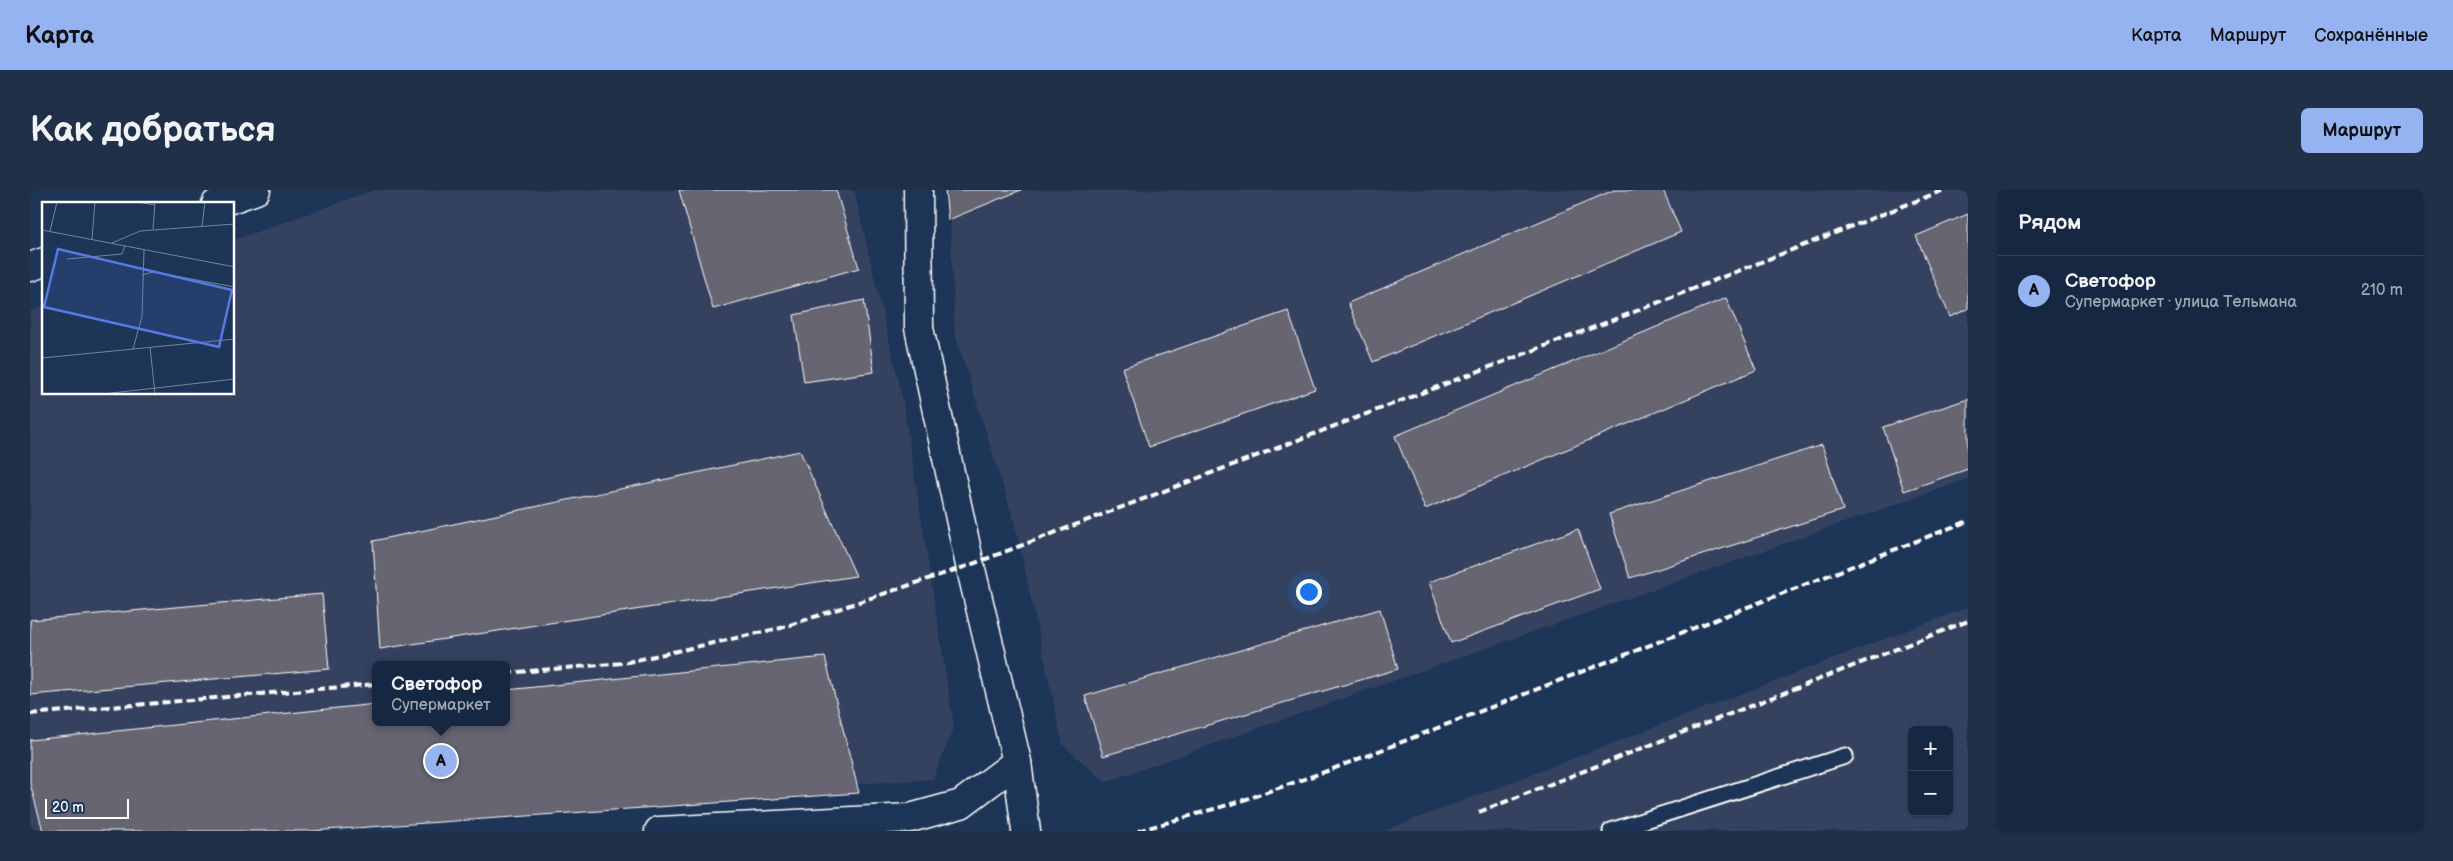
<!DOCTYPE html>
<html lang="ru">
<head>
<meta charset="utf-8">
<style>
  body { margin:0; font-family:"Balsamiq Sans",sans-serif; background:#1f3048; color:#f1f3f6 }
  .controls { position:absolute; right:15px; bottom:15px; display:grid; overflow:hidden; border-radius:8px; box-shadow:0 1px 4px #0004 }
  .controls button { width:45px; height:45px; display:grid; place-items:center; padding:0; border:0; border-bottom:1px solid #35445a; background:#162841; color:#f1f3f6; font:25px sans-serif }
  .scale { position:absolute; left:15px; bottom:12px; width:84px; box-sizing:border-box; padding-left:5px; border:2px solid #fff; border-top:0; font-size:14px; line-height:18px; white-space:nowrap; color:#fff; -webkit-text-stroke:4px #1d3557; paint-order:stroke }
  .you { position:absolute; left:1278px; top:401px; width:18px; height:18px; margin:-12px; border:4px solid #fff; border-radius:50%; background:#1a73e8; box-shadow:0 0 0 8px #1a73e833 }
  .badge { display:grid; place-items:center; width:32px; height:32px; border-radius:50%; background:#95b2f1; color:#111; font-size:16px; font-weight:700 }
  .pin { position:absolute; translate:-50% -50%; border:2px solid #fff; box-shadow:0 1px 5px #0006 }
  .popup { position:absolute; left:342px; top:471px; width:138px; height:65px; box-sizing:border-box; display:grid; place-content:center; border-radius:8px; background:#162841; filter:drop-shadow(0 1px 4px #0005); font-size:16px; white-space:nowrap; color:#9ea6b1 }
  .popup b { font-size:19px; color:#f1f3f6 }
  .popup::after { content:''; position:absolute; left:50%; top:100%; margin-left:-10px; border:10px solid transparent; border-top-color:#162841 }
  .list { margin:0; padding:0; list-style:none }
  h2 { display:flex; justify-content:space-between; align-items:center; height:65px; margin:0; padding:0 20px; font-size:21px }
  h2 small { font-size:16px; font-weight:400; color:#9ea6b1 }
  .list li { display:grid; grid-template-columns:32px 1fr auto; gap:15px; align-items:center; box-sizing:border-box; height:70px; padding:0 20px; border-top:1px solid #35445a }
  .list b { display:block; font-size:19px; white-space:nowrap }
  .list p { margin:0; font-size:16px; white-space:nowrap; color:#9ea6b1 }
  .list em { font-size:16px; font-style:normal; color:#9ea6b1 }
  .map { position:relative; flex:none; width:1938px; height:641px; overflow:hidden; border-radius:8px }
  header { display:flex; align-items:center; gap:30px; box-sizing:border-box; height:70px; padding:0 25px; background:#95b2f1; color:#111 }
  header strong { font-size:24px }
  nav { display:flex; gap:28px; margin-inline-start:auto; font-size:18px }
  .intro { display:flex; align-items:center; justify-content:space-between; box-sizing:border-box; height:120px; padding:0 30px }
  h1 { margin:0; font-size:35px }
  .button { padding:12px 22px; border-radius:8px; background:#95b2f1; color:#111; font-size:18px; font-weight:700 }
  main { display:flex; gap:30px; padding:0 30px }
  aside { flex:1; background:#162841; border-radius:8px; box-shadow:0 1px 4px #0004 }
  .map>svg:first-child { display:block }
</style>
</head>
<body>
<header>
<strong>Карта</strong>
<nav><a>Карта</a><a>Маршрут</a><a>Сохранённые</a></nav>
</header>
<div class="intro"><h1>Как добраться</h1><a class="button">Маршрут</a></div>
<main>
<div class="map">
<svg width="1938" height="641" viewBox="0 0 1938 641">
  <rect width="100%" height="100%" fill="#1d3557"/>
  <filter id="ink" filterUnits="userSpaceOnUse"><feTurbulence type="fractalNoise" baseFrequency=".02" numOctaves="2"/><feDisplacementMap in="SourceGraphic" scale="10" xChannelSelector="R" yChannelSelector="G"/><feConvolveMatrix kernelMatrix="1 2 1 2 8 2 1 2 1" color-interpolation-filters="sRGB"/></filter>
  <g filter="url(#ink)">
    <!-- built -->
    <g fill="#34435f" fill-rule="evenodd">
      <path d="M345,0H824L872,206L924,537L903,589L99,641H0V122L14,117V204H204V50ZM346,475H476V532H346Z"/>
      <path d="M990,0H1938V289L1075,592L1033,555L984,331L925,144L919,5Z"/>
      <path d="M1938,417V641H1354ZM1882,540H1919V622H1882Z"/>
    </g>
    <!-- building -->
    <g fill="#686573" stroke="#fff">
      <path d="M649,0H806L829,78L683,119Z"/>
      <path d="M915,0H991L918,30Z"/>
      <path d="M1584,0H1633L1651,42L1343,172L1318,113Z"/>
      <path d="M1938,24V119L1920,127L1886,46Z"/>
      <path d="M1696,108L1726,180L1395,319L1365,246Z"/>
      <path d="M834,110L844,182L774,192L764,125Z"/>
      <path d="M1258,121L1285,199L1119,257L1092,178Z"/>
      <path d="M1938,209V279L1874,301L1853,237Z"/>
      <path d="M1792,255L1813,320L1600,388L1579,324Z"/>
      <path d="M770,261L826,386L350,459L343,351Z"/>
      <path d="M1548,339L1570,399L1421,453L1399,392Z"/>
      <path d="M292,404L299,479L0,505V430Z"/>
      <path d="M1350,419L1368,479L1073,566L1055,506Z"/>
      <path d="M795,467L829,603L281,641H13L0,593V550L346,514V532H476V500Z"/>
    </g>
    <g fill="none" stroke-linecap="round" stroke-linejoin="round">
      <defs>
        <path id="service" d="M1581,641L1815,566"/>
        <g id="minor">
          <path d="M888,0L889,138L940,375L987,572L996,641"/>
          <path d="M186,14L226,0"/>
          <path d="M0,77L14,72"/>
          <path d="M629,641L880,628L931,614L987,572"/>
        </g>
      </defs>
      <!-- service casing -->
      <use href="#service" stroke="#fff" stroke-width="19"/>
      <!-- minor casing -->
      <use href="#minor" stroke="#fff" stroke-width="31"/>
      <!-- service -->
      <use href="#service" stroke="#1d3557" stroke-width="15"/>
      <!-- minor -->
      <use href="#minor" stroke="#1d3557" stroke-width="28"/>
      <!-- rail -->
      <g stroke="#fff" stroke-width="4" stroke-dasharray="8 4" stroke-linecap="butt">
        <path d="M476,483L593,473L751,438L940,375L1604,122L1914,0"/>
        <path d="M0,524L346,494"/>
        <path d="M1449,622L1938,431"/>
        <path d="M1108,641L1208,612L1300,580L1938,331"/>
      </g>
    </g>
  </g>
  <!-- overview -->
  <g transform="translate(12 12)">
    <rect width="192" height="192" fill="#1d3557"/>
    <path fill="none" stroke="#77869a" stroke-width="1" d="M95,0L113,3M160,24L163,0M111,27L113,0M0,28L193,65M8,29L15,0M50,37L53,0M70,41L98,29L193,22M25,57L80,52L83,44M100,73L111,70L193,85M108,145L113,192M91,147L100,114L102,48M0,156L193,137M61,192L193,177"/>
    <path fill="#567ae2" fill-opacity="0.15" stroke="#567ae2" stroke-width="2.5" d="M16,47L190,88L177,145L2,105Z"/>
    <rect width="192" height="192" fill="none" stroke="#fff" stroke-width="2.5"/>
  </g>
</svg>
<div class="controls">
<button>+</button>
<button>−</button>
</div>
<div class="scale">20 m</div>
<div class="you"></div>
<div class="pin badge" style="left:411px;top:571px">A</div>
<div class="popup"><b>Светофор</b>Супермаркет</div>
</div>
<aside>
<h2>Рядом<small></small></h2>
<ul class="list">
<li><span class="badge">A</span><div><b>Светофор</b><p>Супермаркет · улица Тельмана</p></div><em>210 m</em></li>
</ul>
</aside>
</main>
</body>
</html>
